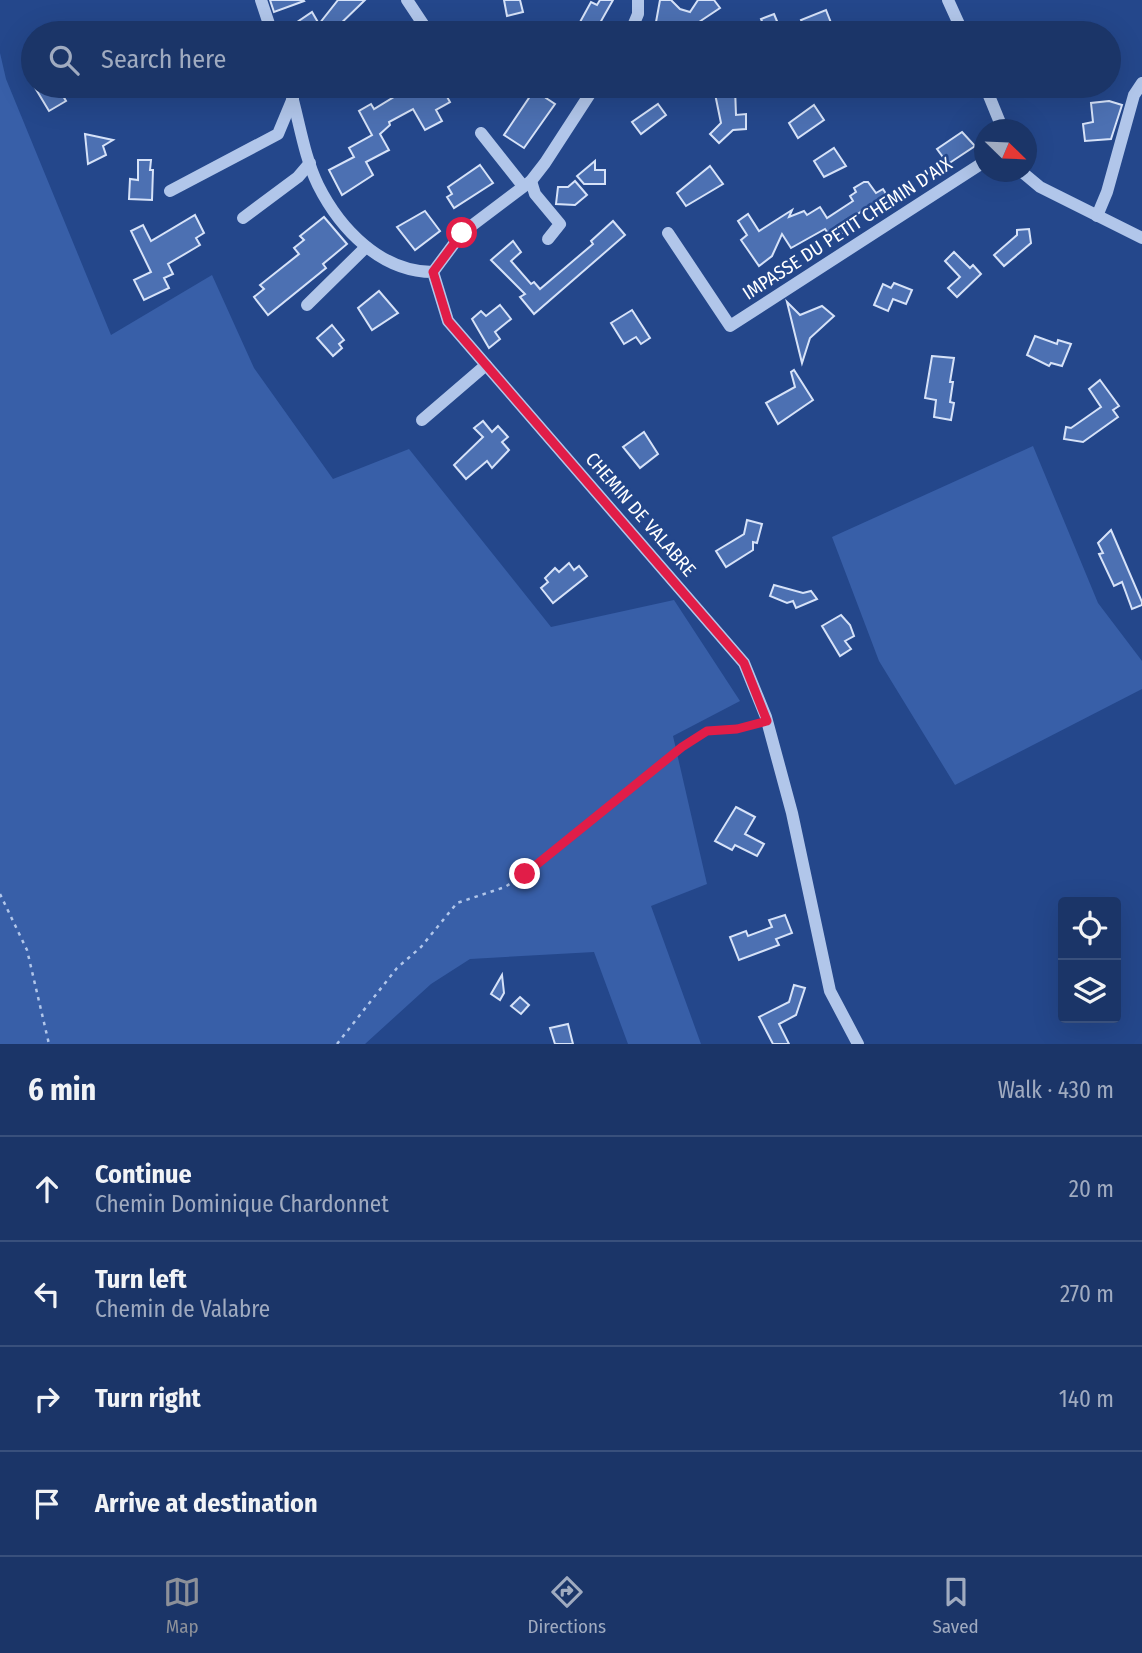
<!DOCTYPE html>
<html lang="en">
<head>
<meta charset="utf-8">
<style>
  body { margin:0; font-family:"Fira Sans Condensed",sans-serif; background:#284071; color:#f1f3f6 }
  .controls { position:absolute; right:21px; bottom:21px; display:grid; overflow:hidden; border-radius:7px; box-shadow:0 7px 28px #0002 }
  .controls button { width:63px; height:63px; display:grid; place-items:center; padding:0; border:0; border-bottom:2px solid #39507c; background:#1b3568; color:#f1f3f6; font:35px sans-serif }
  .compass { position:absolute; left:974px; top:119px; width:63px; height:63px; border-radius:50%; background:#1b3568; box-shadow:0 7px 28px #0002; rotate:113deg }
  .stop { position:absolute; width:21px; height:21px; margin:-16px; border:5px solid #e11d48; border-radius:50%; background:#fff }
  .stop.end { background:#e11d48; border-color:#fff; box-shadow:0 2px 7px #0008 }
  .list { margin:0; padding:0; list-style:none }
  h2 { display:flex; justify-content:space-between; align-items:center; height:91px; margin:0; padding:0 28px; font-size:30px }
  h2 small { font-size:23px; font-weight:400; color:#a0abc0 }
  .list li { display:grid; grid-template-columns:46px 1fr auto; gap:21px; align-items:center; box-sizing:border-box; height:105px; padding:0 28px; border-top:2px solid #39507c }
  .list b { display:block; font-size:26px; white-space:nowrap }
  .list p { margin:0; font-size:23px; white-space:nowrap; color:#a0abc0 }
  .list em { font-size:23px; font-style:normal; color:#a0abc0 }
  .icon { flex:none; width:38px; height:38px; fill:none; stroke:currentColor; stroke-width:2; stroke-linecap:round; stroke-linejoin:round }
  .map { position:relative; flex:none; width:1142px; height:1044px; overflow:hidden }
  .search { position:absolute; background:#1b3568; box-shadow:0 7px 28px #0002; left:21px; right:21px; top:21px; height:77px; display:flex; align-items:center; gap:18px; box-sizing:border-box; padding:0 24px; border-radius:38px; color:#a0abc0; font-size:26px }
  .sheet { height:511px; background:#1b3568 }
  nav { display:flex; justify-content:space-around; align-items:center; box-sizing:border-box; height:98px; border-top:2px solid #39507c; background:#1b3568; font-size:19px; color:#a0abc0 }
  nav a { display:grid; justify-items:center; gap:4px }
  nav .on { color:#8c9099 }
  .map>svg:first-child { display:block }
</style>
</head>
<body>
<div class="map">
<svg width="1142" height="1044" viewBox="0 0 1142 1044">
  <rect width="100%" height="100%" fill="#24478b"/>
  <!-- green -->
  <g fill="#385fa8">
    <path d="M0,53L6,79L111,335L212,275L254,368L333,479L409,449L551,627L674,600L740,701L673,736L707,884L651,906L701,1044H628L594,952L470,959L431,984L365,1044H0Z"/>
    <path d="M1033,446L1098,603L1142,661V689L955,785L879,661L832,537Z"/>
  </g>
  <!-- building -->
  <g fill="#4c70b2" stroke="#d6e2f8" stroke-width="2">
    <path d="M270,0H303L304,1L274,12Z"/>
    <path d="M338,0H365L331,33H281L312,12L319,24Z"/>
    <path d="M504,0H520L523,12L507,16Z"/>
    <path d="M600,0H613L600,23L591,33H574L591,2L597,5Z"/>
    <path d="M660,0H671L680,9L690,12L698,0H714L720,8L690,28L677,24L676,33H654Z"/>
    <path d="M826,10L835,33H807L801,20Z"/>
    <path d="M774,14L779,26L766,31L761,19Z"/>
    <path d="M34,86H57L66,101L49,111Z"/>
    <path d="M412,86H441L450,102L436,110L442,121L425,130L413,109L389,122L390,125L380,134L389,150L366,162L373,175L342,195L329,170L354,157L349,148L372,135L359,111L371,104L374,109Z"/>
    <path d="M537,86H554L546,98L555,104L524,148L504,135Z"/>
    <path d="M735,88L736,115L746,114V129L733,130L719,143L710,134L721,123L714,89Z"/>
    <path d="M1109,101L1122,105L1111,139L1085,141L1083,124L1093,122L1091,103Z"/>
    <path d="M658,104L666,115L641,134L632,122Z"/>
    <path d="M814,105L824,120L798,138L789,123Z"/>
    <path d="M962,132L975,146L948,164L937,149Z"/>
    <path d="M85,134L113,140L103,146L106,155L88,164Z"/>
    <path d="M834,148L846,166L824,177L814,161Z"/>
    <path d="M138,160H151L150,170H153L152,200L129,199L130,179L138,180Z"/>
    <path d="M595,161V170H605V184H584L577,176Z"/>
    <path d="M480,165L493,183L454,208L447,197L452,194L448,187Z"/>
    <path d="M710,166L723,184L686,206L677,193Z"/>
    <path d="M575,181L587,195L575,205L556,204L558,187H568Z"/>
    <path d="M864,182H868L876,193L883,189L891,202L881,208L877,203L866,208L848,221L850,228L832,239L825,229L791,248L782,234L772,256L759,266L741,240L747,235L738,221L748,214L759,231L792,210L789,217L804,211L807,215L820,207L827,218L853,201L850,196L856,192L854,188Z"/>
    <path d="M425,211L440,231L415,250L397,227Z"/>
    <path d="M195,215L204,233L196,238L200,245L168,264L173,274L164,278L169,288L144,300L134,280L151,272L131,231L143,225L151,241Z"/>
    <path d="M324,217L347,244L323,264L326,268L268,315L254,297L264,289L260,285L299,254L294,248L304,240L300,236Z"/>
    <path d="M613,221L625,235L534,314L520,297L525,294L491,260L513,241L521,252L511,261L531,284L534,282L540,289L593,244L591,241Z"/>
    <path d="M1029,229L1031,243L1004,266L994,255L1017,235V230Z"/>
    <path d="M954,252L970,268L973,265L981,274L957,297L948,288L960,277L945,261Z"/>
    <path d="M894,283L912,290L906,304L893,299L888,311L874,305L883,284L891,288Z"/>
    <path d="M379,291L398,313L372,330L358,308Z"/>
    <path d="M787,302L800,315L822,306L834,316L810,338L802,363Z"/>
    <path d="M500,305L511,319L495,332L500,339L489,348L472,319L481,311L486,316Z"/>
    <path d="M632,310L650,338L641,344L636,337L624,344L611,323Z"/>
    <path d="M332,325L344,340L339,344L342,348L333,356L317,338Z"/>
    <path d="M1035,336L1057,344L1058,340L1071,344L1062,366L1051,363L1049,366L1027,355Z"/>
    <path d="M932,356L954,358L950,382H953L950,402L954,403L951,420L934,417L936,400L925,398Z"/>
    <path d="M794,370L813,400L778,424L766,403L795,387L791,372Z"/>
    <path d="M1100,380L1119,406L1113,410L1118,417L1083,442L1064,439L1066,427L1071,428L1101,407L1089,389Z"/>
    <path d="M483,421L492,432L498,426L508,437L502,442L509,450L492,468L487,461L466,479L454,465L483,437L474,428Z"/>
    <path d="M644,432L658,454L640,468L623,447Z"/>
    <path d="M747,520L762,524L757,543L753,542V550L726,567L716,551L744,534Z"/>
    <path d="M1111,530L1142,602V605L1132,609L1122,582L1114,586L1099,554L1103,553L1098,543Z"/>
    <path d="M569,563L574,570L579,566L587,576L553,603L541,588L548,582L545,578L555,568L559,572Z"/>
    <path d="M774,585L803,593L811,591L817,599L796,608L793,601L787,603L770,596Z"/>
    <path d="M841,615L850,625L854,636L845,641L851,649L840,656L822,626Z"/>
    <path d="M736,807L755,817L745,834L764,844L757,856L735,845L732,850L715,841Z"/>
    <path d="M785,915L792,933L776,939L779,945L739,960L730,937L746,931L748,936L772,927L769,920Z"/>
    <path d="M502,975L504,993L500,1000L491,994Z"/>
    <path d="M794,985L805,988L796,1015L779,1024L789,1044H773L759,1017L789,1002Z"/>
    <path d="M520,997L529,1005L521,1014L511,1006Z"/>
    <path d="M568,1024L573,1044H555L550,1028Z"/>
  </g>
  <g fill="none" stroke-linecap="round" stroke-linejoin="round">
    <!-- path -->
    <g stroke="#b1c6ea" stroke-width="2.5" stroke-dasharray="3.5 5" stroke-linecap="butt">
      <path d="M0,894L27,950L49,1044"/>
      <path d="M337,1044L397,968L421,947L457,903L505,887L525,874L682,747L707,731L754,724"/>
    </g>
    <!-- minor -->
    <g stroke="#b1c6ea" stroke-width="12">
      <path d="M261,0L272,33"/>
      <path d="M407,0L429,33"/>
      <path d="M948,0L963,33"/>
      <path d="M630,33L638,14V0"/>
      <path d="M289,86C299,118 303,154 318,185C340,229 381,272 433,272L448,321L744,663L766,717L792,813L830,991L858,1044"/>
      <path d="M985,86L1003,130"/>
      <path d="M481,133L523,186"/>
      <path d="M1022,172L1040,187L1142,238"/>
      <path d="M531,181L535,194L560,224L548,239"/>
      <path d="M170,191L278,134L293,98"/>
      <path d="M1097,216L1107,192L1134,95L1142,83"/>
      <path d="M243,218L298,177L310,163"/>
      <path d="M668,233L730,326L984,162"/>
      <path d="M433,272L462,233L531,181L545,163L595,86"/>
      <path d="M307,305L366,247"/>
      <path d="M422,420L486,365"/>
    </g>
  </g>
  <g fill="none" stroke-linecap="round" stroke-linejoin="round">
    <!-- route -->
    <path stroke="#e11d48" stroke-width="9" d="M462,233L433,272L448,321L744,663L767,721L737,729L707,731L682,747L525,874"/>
  </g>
  <g text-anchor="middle" stroke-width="5" stroke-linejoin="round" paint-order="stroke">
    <!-- street labels -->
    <g font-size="19" fill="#fff" stroke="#24478b">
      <text transform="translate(847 228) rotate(-33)" y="7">IMPASSE DU PETIT CHEMIN D'AIX</text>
      <text transform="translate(641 514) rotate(49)" y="7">CHEMIN DE VALABRE</text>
    </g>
  </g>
</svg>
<div class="controls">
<button><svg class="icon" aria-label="locate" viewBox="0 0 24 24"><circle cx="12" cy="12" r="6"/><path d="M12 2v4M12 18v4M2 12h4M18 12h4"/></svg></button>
<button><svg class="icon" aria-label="layers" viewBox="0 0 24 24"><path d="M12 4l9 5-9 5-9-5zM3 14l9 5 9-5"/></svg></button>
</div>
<svg class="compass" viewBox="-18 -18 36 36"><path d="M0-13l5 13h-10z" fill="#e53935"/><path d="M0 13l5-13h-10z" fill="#a0abc0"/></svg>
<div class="stop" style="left:462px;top:233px"></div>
<div class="stop end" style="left:525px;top:874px"></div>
<div class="search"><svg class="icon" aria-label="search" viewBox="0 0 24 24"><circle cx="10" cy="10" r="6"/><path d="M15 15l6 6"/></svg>Search here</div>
</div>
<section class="sheet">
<h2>6 min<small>Walk · 430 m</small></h2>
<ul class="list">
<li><svg class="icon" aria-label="ahead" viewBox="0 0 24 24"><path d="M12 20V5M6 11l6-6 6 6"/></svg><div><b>Continue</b><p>Chemin Dominique Chardonnet</p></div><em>20 m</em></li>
<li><svg class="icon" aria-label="left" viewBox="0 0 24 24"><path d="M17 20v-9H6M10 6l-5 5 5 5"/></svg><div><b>Turn left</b><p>Chemin de Valabre</p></div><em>270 m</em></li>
<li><svg class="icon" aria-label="right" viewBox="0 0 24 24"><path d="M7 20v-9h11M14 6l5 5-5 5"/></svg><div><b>Turn right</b></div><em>140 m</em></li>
<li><svg class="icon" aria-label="arrive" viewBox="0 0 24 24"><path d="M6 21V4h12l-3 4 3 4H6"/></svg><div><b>Arrive at destination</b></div></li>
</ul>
</section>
<nav>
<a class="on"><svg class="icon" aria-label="map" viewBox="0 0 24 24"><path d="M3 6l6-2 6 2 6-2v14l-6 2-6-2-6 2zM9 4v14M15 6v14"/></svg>Map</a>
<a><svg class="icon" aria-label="directions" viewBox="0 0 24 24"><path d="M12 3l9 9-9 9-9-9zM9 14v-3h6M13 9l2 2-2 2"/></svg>Directions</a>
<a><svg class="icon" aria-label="saved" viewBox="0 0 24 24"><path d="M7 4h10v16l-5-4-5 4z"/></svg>Saved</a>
</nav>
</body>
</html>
